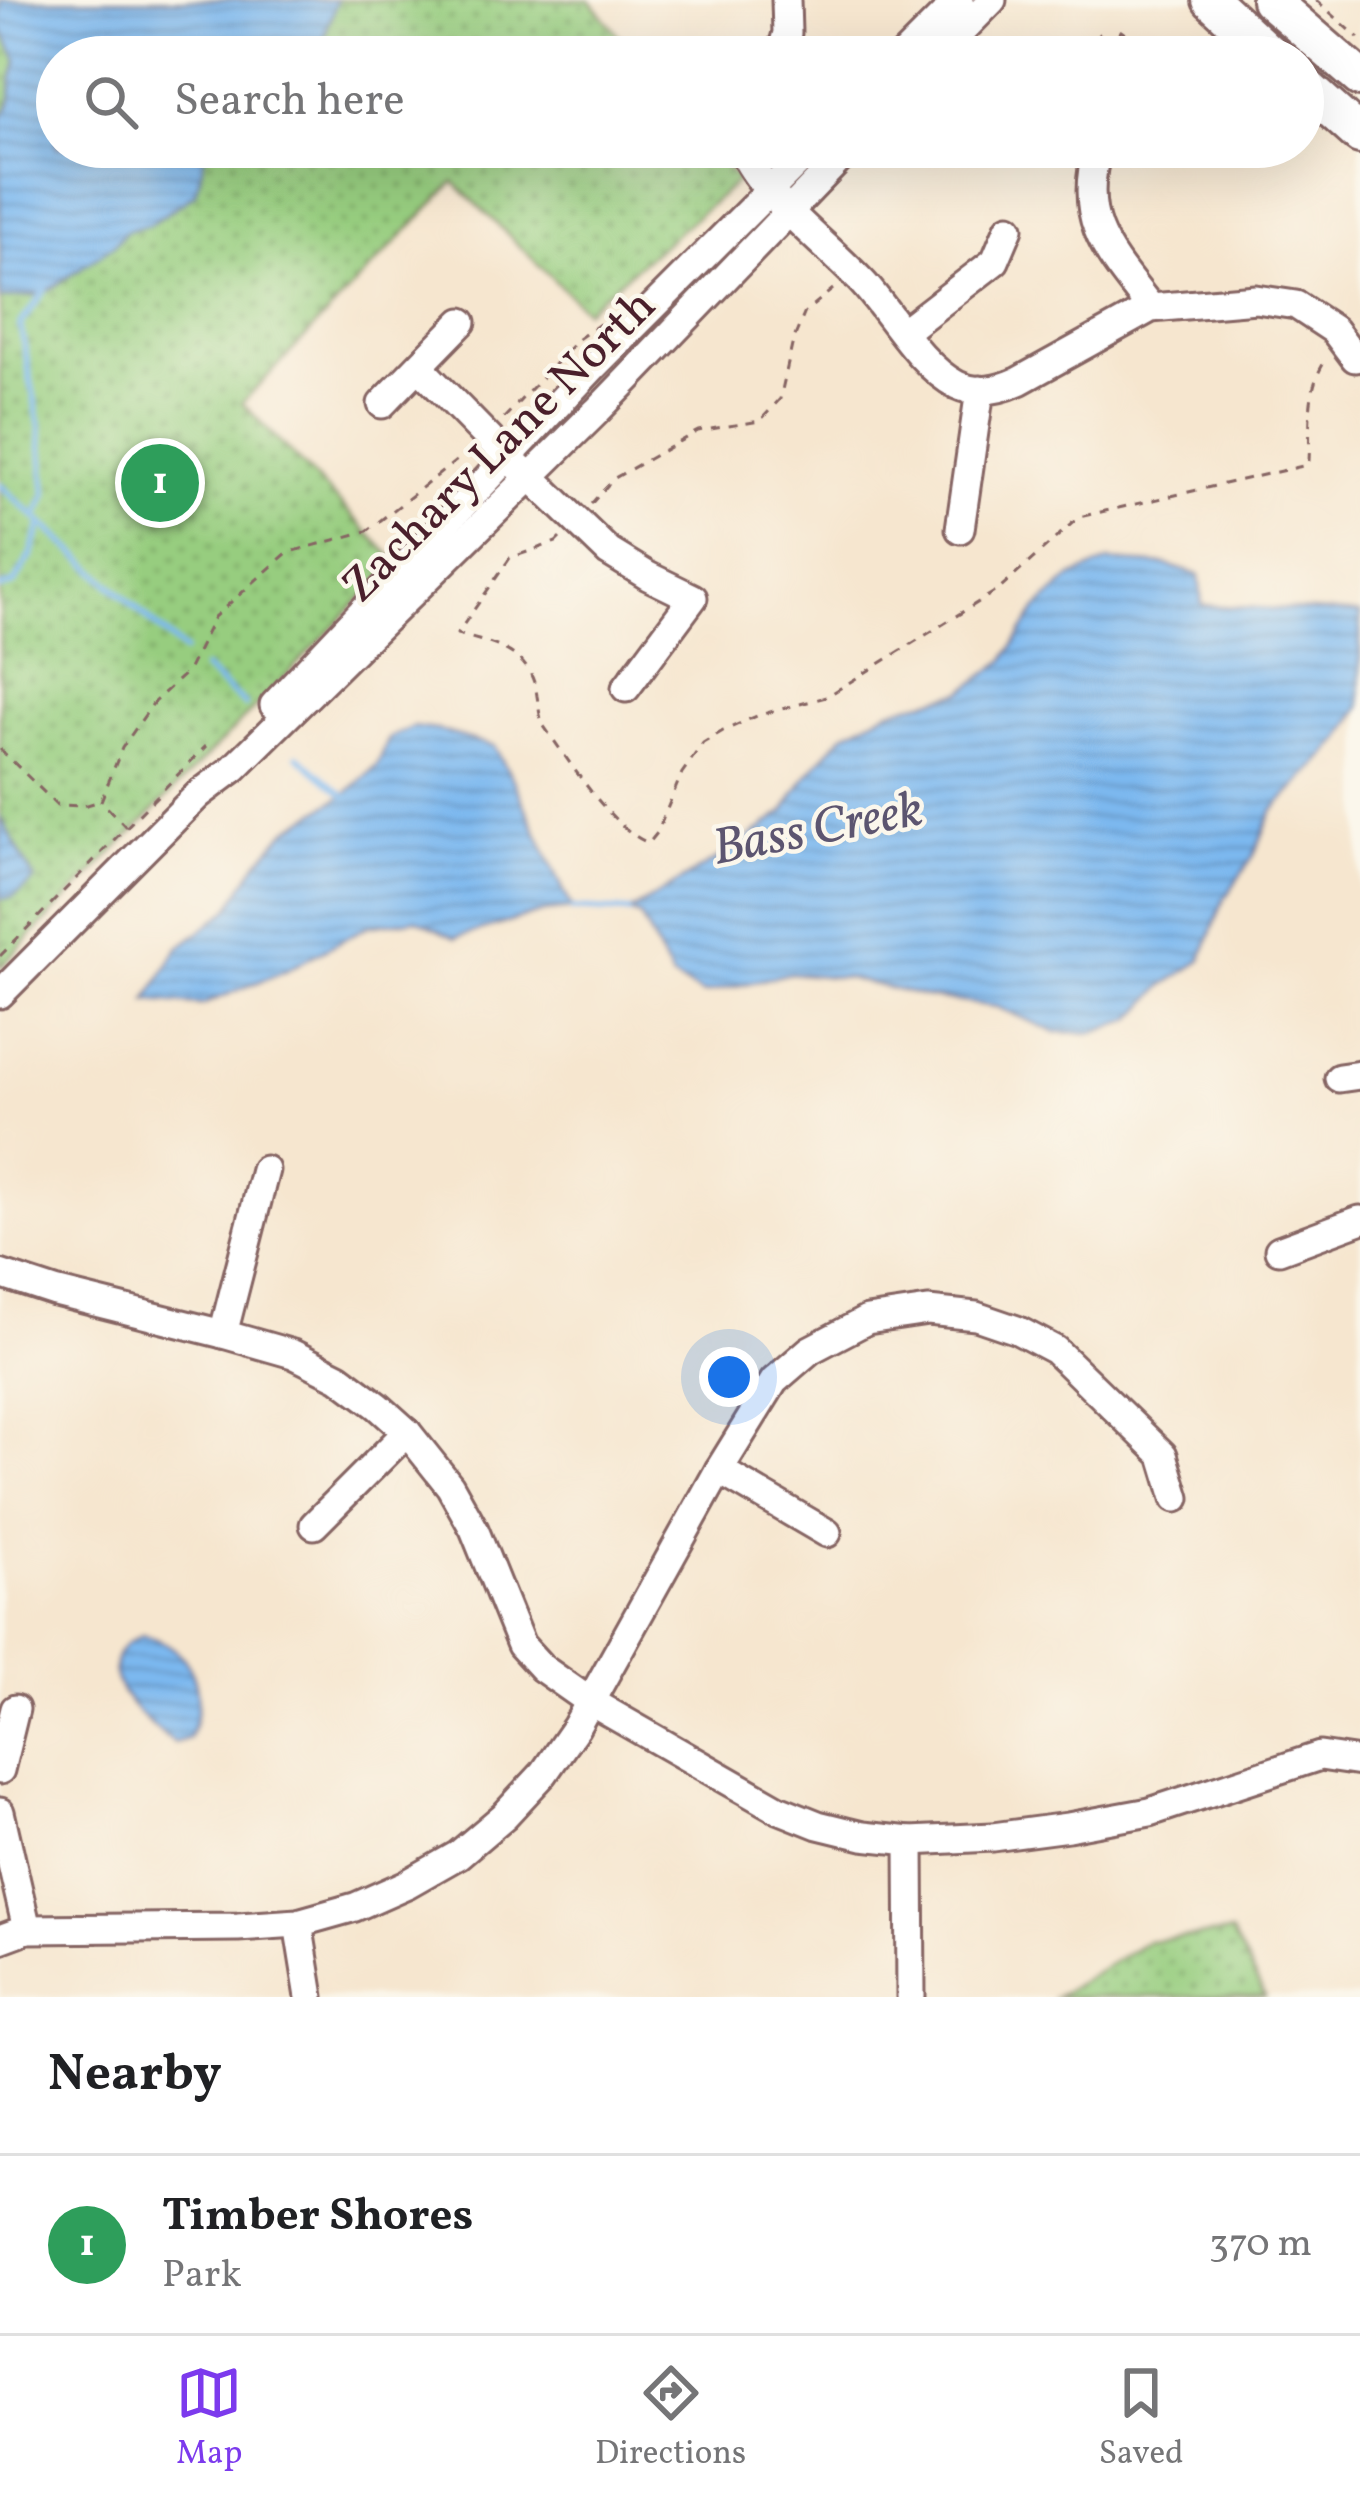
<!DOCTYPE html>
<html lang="en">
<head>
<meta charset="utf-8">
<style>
  body { margin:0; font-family:Vollkorn,serif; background:#f6f6f6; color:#202124 }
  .you { position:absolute; left:729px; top:1377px; width:42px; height:42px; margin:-30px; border:9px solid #fff; border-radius:50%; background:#1a73e8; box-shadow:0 0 0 18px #1a73e833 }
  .badge { display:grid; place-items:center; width:78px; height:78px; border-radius:50%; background:#7c3aed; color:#fff; font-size:39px; font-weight:700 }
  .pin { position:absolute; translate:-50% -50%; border:6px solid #fff; box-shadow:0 3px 12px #0006 }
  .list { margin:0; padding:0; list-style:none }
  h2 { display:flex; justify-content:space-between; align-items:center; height:156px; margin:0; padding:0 48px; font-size:51px }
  h2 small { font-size:39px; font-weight:400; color:#757577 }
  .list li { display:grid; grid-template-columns:78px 1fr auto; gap:36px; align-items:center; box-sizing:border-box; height:180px; padding:0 48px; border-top:3px solid #e0e0e0 }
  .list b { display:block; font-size:45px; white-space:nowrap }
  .list p { margin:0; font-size:39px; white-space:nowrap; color:#757577 }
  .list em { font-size:39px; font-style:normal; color:#757577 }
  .icon { flex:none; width:66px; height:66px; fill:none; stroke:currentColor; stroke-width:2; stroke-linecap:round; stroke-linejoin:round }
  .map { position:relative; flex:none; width:1360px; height:1997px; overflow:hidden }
  .search { position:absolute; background:#fff; box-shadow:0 12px 48px #0002; left:36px; right:36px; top:36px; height:132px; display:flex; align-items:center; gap:30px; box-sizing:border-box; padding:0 42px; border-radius:66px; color:#757577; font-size:45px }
  .sheet { height:336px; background:#fff }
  nav { display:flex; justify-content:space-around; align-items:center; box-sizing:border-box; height:168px; border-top:3px solid #e0e0e0; background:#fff; font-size:33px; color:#757577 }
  nav a { display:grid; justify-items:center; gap:6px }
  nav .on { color:#7c3aed }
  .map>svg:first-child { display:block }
</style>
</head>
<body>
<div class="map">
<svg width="1360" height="1997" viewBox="0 0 1360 1997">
  <defs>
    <pattern id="park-dots" width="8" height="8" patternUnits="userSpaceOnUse" patternTransform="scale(3)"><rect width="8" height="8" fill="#97cd7f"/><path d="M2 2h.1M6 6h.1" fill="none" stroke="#7da668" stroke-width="1.8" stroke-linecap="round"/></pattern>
    <pattern id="water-rules" width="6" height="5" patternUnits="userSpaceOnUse" patternTransform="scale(3)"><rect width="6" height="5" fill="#7cb8ef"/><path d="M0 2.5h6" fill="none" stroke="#6895c2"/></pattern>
    <pattern id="building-hatch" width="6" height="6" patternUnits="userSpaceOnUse" patternTransform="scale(3)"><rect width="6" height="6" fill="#dda397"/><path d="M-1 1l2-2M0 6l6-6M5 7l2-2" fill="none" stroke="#b5847b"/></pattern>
  </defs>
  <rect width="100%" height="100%" fill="#fbf7ec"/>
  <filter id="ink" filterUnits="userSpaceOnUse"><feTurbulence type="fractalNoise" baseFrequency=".00833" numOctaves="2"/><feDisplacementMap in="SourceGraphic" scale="24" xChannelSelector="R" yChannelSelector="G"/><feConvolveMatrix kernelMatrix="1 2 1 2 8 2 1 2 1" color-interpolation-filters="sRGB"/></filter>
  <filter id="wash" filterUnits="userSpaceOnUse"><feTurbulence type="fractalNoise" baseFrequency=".004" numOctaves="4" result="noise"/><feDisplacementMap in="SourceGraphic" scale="48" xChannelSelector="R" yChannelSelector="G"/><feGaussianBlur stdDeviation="2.7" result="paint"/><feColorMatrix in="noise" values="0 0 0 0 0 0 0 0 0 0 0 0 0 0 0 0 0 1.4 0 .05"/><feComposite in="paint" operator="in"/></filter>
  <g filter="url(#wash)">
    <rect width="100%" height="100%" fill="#f6e6cf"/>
    <!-- park -->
    <g fill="url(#park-dots)" stroke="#707655" stroke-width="3">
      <path d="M0,0H590L636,57H57V147H710L738,181L585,310L454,182L242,403L397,562L0,968Z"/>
      <path d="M1231,1933L1265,1997H1055L1147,1941Z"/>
    </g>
    <!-- water -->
    <g fill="url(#water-rules)" stroke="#636c8d" stroke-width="3">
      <path d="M0,0H337L317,57H57V147H207L196,193L149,225L126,231L114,245L43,294L0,299V119L11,103L12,80L17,60L0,26Z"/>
      <path d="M1109,561L1166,565L1199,575L1202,605L1360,614V706L1341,740L1272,812L1253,857L1224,899L1201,961L1164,985L1133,1019L1093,1033L1055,1032L997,1007L926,997L847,978L790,973L703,994L672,978L640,916L629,912L735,848L784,812L808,774L844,734L890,710L962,692L1004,661L1037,609L1072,577Z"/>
      <path d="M413,727L437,730L494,746L513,780L572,909L543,912L455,938L416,919L368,926L285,971L202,1005L147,1001L178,948L229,909L255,866L287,830L344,795L377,766L389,738Z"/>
      <path d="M0,817L35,880L14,897L0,899Z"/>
      <path d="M142,1635C194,1645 209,1693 189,1738L174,1743C150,1725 92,1680 124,1646C129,1641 136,1639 142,1635Z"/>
    </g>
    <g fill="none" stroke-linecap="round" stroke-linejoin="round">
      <!-- stream -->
      <g stroke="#7cb8ef" stroke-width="6">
        <path d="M0,485L184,651"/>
        <path d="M36,517L46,494L40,427L20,325L45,290"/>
        <path d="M0,588L14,584L31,556L42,523"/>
        <path d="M204,669L245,705"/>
        <path d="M298,756L344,795"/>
        <path d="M572,909L629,912"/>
      </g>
    </g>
    <g id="blocks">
      <!-- building -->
      <path fill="url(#building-hatch)" d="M1121,31L1142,46L1134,57H1082L1099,34L1112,43Z"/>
    </g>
  </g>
  <g filter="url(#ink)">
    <use href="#blocks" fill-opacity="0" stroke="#866564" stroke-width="3"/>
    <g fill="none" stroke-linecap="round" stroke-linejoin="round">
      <defs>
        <g id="minor">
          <path d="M780,57L787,33L786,0"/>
          <path d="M902,57L959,0"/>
          <path d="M936,57L992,0"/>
          <path d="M741,147C760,195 828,245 864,284C892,315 920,366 957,385C978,395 999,390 1019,381L1151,308L1256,299L1296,305L1334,330L1355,358"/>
          <path d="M1098,147C1076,221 1108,253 1151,308"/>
          <path d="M903,332L995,261L1009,228"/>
          <path d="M419,367L507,457L531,477L609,552L648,576L693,598L626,688"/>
          <path d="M382,404L462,322"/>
          <path d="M960,529L980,390"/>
          <path d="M274,705L594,366L813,147"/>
          <path d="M0,994L198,795L234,768L597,411L851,147"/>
          <path d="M1339,1078L1360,1075"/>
          <path d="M1279,1250L1360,1220"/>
          <path d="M0,1274L55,1292L223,1334L293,1354L339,1377L378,1406L407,1432L450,1486L474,1529L521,1645L542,1668L589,1701L778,1809L818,1825L863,1836L910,1841L993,1837L1068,1827L1150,1812L1320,1756L1360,1762"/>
          <path d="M223,1334L265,1170"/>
          <path d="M719,1470L827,1533"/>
          <path d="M314,1525L407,1432"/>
          <path d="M0,1770L15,1709"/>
          <path d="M0,1812L27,1929"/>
          <path d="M910,1841L911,1997"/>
          <path d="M298,1923L310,1997"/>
          <path d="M0,1939L27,1929L238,1927L298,1923L355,1907L407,1884L458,1855L504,1816L544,1773L576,1727L719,1470L774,1381L810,1350L867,1320L928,1311L976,1316L1017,1330L1055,1350L1163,1455L1176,1498"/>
        </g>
        <g id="major">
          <path d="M1211,0L1273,57"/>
          <path d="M1270,0L1360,78"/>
          <path d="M1303,84L1360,135"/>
        </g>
      </defs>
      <!-- minor casing -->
      <use href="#minor" stroke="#866564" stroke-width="33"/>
      <!-- major casing -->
      <use href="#major" stroke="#866564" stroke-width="42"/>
      <!-- path -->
      <g stroke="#866564" stroke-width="3" stroke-dasharray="9 9" stroke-linecap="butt">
        <path d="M1316,0L1359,38"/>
        <path d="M504,418L578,339L604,321"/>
        <path d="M591,504L613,479L698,431L760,421L780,399L793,341L805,312L833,289"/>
        <path d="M560,538L556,542L510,558L457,634C495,645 531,650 537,696C539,707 539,714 543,725C567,758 612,830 649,843L657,833L682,773L703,743L723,731L759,715L826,697L1001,588L1079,517L1303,466L1309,461C1311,425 1305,389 1327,358"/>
        <path d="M0,749L57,805L84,806L100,801"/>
        <path d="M126,827L101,801L122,748L154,702L188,671L214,617L287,553L367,531L466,453"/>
        <path d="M0,956L206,746"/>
      </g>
      <!-- minor -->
      <use href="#minor" stroke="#fff" stroke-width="27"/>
      <!-- major -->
      <use href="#major" stroke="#fff" stroke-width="36"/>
    </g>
  </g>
  <g text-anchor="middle" stroke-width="9" stroke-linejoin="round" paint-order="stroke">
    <!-- street labels -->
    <g font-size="48" fill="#4a1f2b" stroke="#fbf7ec">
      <text transform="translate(497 444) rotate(-45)" y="17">Zachary Lane North</text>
    </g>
    <!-- water labels -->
    <g font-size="51" font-style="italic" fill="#5c5570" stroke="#fbf7ec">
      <text transform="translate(817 826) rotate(-11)" y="18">Bass Creek</text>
    </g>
  </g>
</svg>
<div class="you"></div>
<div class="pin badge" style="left:160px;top:483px;background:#2e9e5b">1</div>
<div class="search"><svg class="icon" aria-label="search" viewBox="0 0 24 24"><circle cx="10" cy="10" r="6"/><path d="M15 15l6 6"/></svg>Search here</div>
</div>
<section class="sheet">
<h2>Nearby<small></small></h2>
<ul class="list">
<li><span class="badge" style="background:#2e9e5b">1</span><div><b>Timber Shores</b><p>Park</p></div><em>370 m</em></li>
</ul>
</section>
<nav>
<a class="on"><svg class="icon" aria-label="map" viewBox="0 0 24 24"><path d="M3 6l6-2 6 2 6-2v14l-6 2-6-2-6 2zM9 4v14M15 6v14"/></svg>Map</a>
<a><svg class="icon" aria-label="directions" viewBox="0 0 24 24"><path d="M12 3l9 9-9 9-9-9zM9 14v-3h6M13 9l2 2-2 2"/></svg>Directions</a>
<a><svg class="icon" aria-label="saved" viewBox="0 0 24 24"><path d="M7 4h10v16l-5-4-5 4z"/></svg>Saved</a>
</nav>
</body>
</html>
